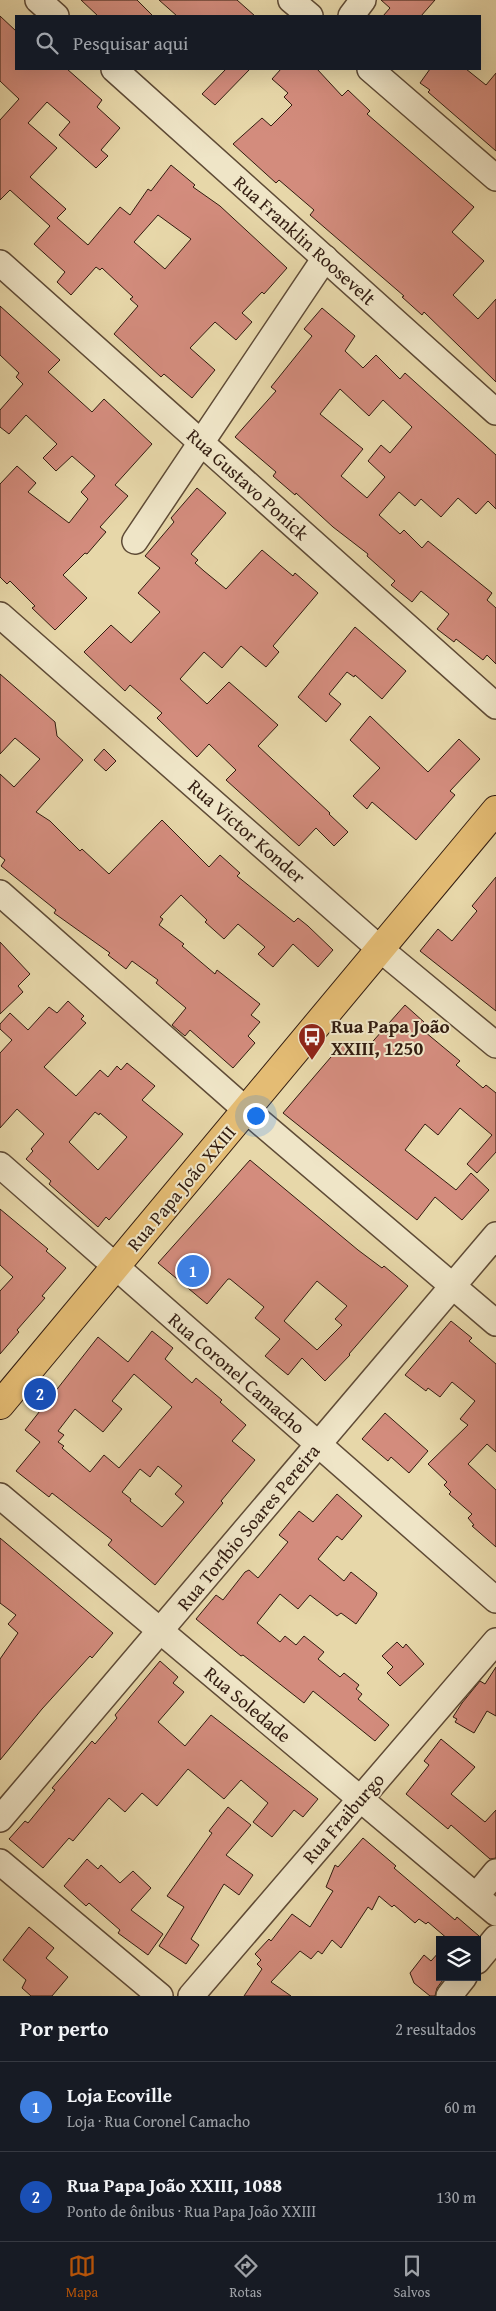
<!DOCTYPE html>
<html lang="pt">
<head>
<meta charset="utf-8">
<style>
  body { margin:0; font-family:"Gentium Book Plus",serif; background:#242831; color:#f1f3f6 }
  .controls { position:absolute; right:15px; bottom:15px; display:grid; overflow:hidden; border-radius:0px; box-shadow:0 5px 20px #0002 }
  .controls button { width:45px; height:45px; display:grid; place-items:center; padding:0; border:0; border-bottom:1px solid #363941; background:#171b24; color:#f1f3f6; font:25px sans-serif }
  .you { position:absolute; left:255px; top:1115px; width:18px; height:18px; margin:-12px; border:4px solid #fff; border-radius:50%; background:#1a73e8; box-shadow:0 0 0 8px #1a73e833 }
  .badge { display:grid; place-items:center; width:32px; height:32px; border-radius:50%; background:#b45309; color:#fff; font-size:16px; font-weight:700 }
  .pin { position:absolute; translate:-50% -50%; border:2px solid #fff; box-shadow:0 1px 5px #0006 }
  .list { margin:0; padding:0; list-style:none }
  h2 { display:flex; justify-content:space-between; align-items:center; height:65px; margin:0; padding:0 20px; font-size:21px }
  h2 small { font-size:16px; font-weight:400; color:#9ea1a6 }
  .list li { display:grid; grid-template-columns:32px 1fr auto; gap:15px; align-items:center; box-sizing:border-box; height:90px; padding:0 20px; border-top:1px solid #363941 }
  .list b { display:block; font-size:19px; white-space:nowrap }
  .list p { margin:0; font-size:16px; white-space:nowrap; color:#9ea1a6 }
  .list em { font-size:16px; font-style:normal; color:#9ea1a6 }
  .icon { flex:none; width:28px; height:28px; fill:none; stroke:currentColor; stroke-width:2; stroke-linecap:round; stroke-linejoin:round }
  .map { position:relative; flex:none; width:496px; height:1996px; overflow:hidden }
  .search { position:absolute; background:#171b24; box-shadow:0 5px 20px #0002; left:15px; right:15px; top:15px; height:55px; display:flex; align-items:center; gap:12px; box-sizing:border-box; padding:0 18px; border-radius:0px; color:#9ea1a6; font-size:19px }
  .sheet { height:245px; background:#171b24 }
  nav { display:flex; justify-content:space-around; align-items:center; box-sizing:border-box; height:70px; border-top:1px solid #363941; background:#171b24; font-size:14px; color:#9ea1a6 }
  nav a { display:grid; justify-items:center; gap:2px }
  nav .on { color:#b45309 }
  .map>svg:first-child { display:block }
</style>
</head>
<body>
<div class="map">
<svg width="496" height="1996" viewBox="0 0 496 1996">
  <rect width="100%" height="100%" fill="#e7d7a9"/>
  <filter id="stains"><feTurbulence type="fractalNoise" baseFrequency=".004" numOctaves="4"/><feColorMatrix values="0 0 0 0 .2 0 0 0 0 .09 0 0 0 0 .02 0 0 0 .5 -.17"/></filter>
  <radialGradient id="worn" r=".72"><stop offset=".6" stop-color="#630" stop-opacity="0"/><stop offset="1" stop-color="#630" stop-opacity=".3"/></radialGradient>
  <!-- building -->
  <g fill="#d38c7d" stroke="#321c10" fill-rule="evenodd">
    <path d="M81,0H137L153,16H98Z"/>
    <path d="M159,0H237L255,16H177Z"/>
    <path d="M381,0H435L421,16H383L390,8Z"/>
    <path d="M0,16L16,31V69H67L102,100L97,107L120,128L101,150L108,156L96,168L59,135L70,122L47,102L28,123L57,148L30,177L66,209L57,218L88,245L120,207L130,215L148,189L151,191L171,165L195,185L193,187L220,206L287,268L264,294L262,292L242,313L252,322L236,340L215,322L190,348L215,370L192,398L164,374L161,377L114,334L138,306L130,299L133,297L102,268L100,270L96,267L71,295L57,282L65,272L34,244L50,226L10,190L0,200V120L19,99L0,81ZM158,215L191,239L165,269L134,242Z"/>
    <path d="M226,69H250L215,105L202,94Z"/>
    <path d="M281,69H317L342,96L348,90L370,111L367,114L474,207L452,232L484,261L453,295L478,319L496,299V382L424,312L422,315L402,297L404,296L310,215L314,210L279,180L276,183L233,144L262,118L271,126L292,105L284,97L288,93L272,79Z"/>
    <path d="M430,69H466L486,85L496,73V151L428,92L430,90L420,83Z"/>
    <path d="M0,306L60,360L48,372L92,412L104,399L152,444L115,485L128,496L100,527L106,532L87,554L85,553L63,575L87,598L55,630L32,608L35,606L10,581L7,584L0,577V484L17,466L36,483L28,492L69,523L88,499L81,492L95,476L72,456L56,471L43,458L57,444L26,415L9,434L0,427V410L23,384L16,377L19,373L0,355Z"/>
    <path d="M322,308L355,336L345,351L363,368L376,355L400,379L405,373L496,455V509L488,501L476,514L458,498L441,517L421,499L415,506L399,492L379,515L400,534L404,530L422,548L428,541L492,593L487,600L496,608V664L487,655L483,660L456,639L454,642L437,629L449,614L421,591L412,602L391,585L395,581L367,556L368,554L333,527L296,493L295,495L273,476L276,472L235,437L276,391L271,387L312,336L304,329ZM340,389L369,416L383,400L412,427L390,453L381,445L368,461L385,477L367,498L341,476L363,449L320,414Z"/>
    <path d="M197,488L226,513L191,554L198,560L195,563L204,571L226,589L262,550L293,576L295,573L318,593L273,646L279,652L266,667L241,646L222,668L204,652L180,679L207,704L229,682L278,725L258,746L330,813L329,814L348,832L334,846L316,828L299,846L226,780L236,770L209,744L197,757L157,718L162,713L130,685L125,691L84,652L111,625L131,643L160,612L138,593L160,568L145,556L174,522L171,518Z"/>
    <path d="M355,627L406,671L382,699L355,675L354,677L347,672L329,694L341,704L326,722L298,697Z"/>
    <path d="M0,674L55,722L57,736L83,760L36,812L50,821L80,851L82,849L109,874L162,820L209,867L220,855L240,873L237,876L294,922L298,918L308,926L333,950L318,967L293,944L273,967L258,954L265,947L238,924L224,939L205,922L207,920L181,895L160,917L163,919L159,925L184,944L182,946L215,974L217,970L260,1004L251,1015L260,1022L248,1036L255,1043L233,1068L190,1030L185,1036L172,1025L186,1008L156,983L158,980L132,961L126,969L108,955L110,953L54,913L56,910L1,866L5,860L0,856V774L14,787L40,759L15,738L0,754Z"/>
    <path d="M370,716L428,772L459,739L480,759L450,791L455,795L416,840L372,802L367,809L353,796L380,768L350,740Z"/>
    <path d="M104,749L116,761L106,771L94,760Z"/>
    <path d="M496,877V1011L420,951L438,929L452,941L477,911L472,906Z"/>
    <path d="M0,942L30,974L18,986L23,992L0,1014Z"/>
    <path d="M68,1001L84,1016L81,1019L86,1023L44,1067L76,1096L100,1070L108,1077L117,1066L121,1070L127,1063L155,1086L142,1100L183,1134L109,1220L106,1217L98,1227L49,1184L51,1181L26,1159L33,1151L31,1149L44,1134L17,1109L0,1128V1053L12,1040L0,1029V1024L10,1013L28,1030L49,1007L57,1013ZM95,1112L99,1115L100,1113L127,1137L98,1170L69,1142Z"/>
    <path d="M405,1005L424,1022L419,1027L460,1061L456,1065L483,1088L486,1085L496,1093V1152L477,1173L467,1164L492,1135L460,1108L438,1135L425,1124L405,1150L456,1190L471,1173L489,1190L462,1220L435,1197L417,1220L283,1113L343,1043L359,1057Z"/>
    <path d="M250,1160L358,1250L382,1268L384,1266L408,1286L349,1354L350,1355L325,1381L302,1358L288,1375L265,1356L280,1339L255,1318L264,1307L230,1279H228L207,1304L158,1263ZM317,1281L347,1306L335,1319L342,1325L317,1350L284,1321Z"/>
    <path d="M0,1209L48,1249L46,1251L66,1268L42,1296L45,1298L17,1330L19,1332L0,1354V1291L13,1277L0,1265Z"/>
    <path d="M451,1321L472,1338L469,1341L496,1364V1452L487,1444L468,1464L496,1490V1547L472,1526L474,1525L468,1518L472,1514L449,1494L451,1492L444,1485L447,1482L428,1464L468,1425L460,1419L475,1401L452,1382L440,1397L428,1388L426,1391L405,1375Z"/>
    <path d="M152,1331L173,1348L165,1359L192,1383L196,1378L222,1400L220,1402L246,1425L232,1441L255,1460L221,1501L223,1503L155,1585L108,1545L112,1540L52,1493L49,1497L16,1471L40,1442L25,1430L98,1337L128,1362ZM134,1374L172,1407L119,1468L104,1455L90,1472L62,1448L64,1446L58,1442L64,1435L58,1431L75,1409L103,1432L122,1409L112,1401ZM158,1466L182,1486L175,1494L184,1502L162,1527L130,1501L131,1499L122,1492L140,1469L150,1477Z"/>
    <path d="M385,1413L428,1451L409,1473L391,1457L388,1461L362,1439Z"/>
    <path d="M337,1494L362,1516L342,1540L337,1536L318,1559L344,1581L351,1572L377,1593L376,1596L356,1624L341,1613L337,1616L310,1595L298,1609L280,1594L257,1623L280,1642L285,1636L296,1645L304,1636L324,1652L318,1659L340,1677L344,1673L359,1685L356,1689L362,1694L358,1699L389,1725L375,1741L313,1691L304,1703L243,1655L241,1656L196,1619L216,1595L223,1600L245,1572L249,1570L258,1578L288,1542L279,1535L299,1511L313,1522Z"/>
    <path d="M0,1538L113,1633L92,1658L90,1656L42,1709L0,1760V1659L18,1633L8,1624L16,1615L0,1603Z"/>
    <path d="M397,1642L403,1648L406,1644L424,1664L400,1686L387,1673L393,1667L382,1656Z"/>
    <path d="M160,1661L178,1677L173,1683L184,1692L158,1722L185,1746L211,1715L318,1799L303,1817L294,1810L272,1837L253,1822L268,1803L241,1780L224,1799L188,1769L157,1806L142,1793L125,1812L109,1798L73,1841L69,1838L43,1868L9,1839L25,1821L28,1823L55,1790L52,1788L65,1773L92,1741L95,1744L117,1718L115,1715Z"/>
    <path d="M496,1667V1716L487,1711L474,1733L455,1722L457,1719L453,1717L462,1703L480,1681L485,1684Z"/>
    <path d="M441,1739L475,1767L451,1794L485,1822L496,1810V1858L490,1859L451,1825L448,1829L406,1794L429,1765L424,1761Z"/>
    <path d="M228,1807L251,1825L226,1855L253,1875L239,1895L224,1884L191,1939L199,1945L186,1964L159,1946L184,1907L167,1896L212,1833L209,1831Z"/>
    <path d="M363,1838L396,1866L394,1868L455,1920L457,1917L479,1936L476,1940H449L428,1922L426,1924L419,1919L415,1923L394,1905L392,1907L379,1896L372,1910L368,1907L341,1948L332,1940L322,1954L318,1951L311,1959L300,1951L271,1982L291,1996H244L262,1969L257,1964L261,1960L255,1954L269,1939L271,1941L292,1914L310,1927L333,1891L326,1887L335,1865L338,1867Z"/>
    <path d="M87,1859L98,1869L101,1865L120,1883L133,1871L151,1888L131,1910L163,1934L148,1955L118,1933L120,1930L89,1903L86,1906L64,1886Z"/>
    <path d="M29,1927L54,1948L46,1958L68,1977L52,1996H31L22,1988L26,1980L3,1960Z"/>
    <path d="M440,1951V1977H445L437,1988L435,1996H430L414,1983L410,1973L424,1955L431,1961Z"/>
  </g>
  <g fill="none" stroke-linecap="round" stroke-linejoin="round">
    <defs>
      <g id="minor">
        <path d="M38,0L56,16"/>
        <path d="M291,0L310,16"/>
        <path d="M351,16L363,0"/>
        <path d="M114,69L496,412"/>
        <path d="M370,69L496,178"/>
        <path d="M0,263L496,706"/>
        <path d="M135,541L325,258"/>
        <path d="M0,615L380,949L496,1045"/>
        <path d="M0,893L246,1110L496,1323"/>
        <path d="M0,1165L496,1600"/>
        <path d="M0,1496L496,1913"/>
        <path d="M0,1819L496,1235"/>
        <path d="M0,1862L160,1996"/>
        <path d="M476,1896L496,1872"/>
        <path d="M477,1961L496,1938"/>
        <path d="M191,1996L496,1641"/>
        <path d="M449,1996L464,1977"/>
      </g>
      <path id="major" d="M0,1405L496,810"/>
    </defs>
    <!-- minor casing -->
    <use href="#minor" stroke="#5f4b36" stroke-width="28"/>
    <!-- major casing -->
    <use href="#major" stroke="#321c10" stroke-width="30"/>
    <!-- minor -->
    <use href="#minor" stroke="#efe5c7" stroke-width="25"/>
    <!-- major -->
    <use href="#major" stroke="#e4bc74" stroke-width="28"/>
  </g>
  <!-- icons -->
  <defs>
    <symbol id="bus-pin" viewBox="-11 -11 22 30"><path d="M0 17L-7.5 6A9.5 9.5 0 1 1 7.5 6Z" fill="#8f2418" stroke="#efe5c7"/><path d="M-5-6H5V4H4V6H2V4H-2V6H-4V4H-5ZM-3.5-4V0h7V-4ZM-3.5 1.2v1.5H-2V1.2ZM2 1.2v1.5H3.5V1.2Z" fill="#fff"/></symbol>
  </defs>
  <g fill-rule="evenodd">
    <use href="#bus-pin" x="296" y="1021" width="32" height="43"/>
  </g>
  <g text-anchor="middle" stroke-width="4" stroke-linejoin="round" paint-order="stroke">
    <!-- street labels -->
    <g font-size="19" fill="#321c10" stroke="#efe5c7">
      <text transform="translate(305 240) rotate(42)" y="7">Rua Franklin Roosevelt</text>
      <text transform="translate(248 484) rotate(42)" y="7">Rua Gustavo Ponick</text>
      <text transform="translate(247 831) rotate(41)" y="7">Rua Victor Konder</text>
      <text transform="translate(181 1188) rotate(-50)" y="7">Rua Papa João XXIII</text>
      <text transform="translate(237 1373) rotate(41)" y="7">Rua Coronel Camacho</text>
      <text transform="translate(248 1527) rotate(-50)" y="7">Rua Toríbio Soares Pereira</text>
      <text transform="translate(248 1704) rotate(40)" y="7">Rua Soledade</text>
      <text transform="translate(343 1818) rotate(-49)" y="7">Rua Fraiburgo</text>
    </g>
    <!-- poi labels -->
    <g font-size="19" font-weight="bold" fill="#321c10" stroke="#efe5c7" text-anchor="start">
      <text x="331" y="1033">Rua Papa João<tspan x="331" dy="22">XXIII, 1250</tspan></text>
    </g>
  </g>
  <rect width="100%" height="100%" filter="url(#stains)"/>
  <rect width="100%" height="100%" fill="url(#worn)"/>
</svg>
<div class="controls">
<button><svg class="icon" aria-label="layers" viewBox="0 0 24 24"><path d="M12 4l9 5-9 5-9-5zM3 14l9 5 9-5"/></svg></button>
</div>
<div class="you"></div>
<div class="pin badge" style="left:193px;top:1271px;background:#3f7fe0">1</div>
<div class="pin badge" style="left:40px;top:1394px;background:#1a4fb4">2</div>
<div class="search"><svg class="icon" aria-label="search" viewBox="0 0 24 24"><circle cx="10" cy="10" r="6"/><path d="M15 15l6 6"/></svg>Pesquisar aqui</div>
</div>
<section class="sheet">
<h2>Por perto<small>2 resultados</small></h2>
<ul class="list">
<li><span class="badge" style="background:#3f7fe0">1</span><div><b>Loja Ecoville</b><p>Loja · Rua Coronel Camacho</p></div><em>60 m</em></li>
<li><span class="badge" style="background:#1a4fb4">2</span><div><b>Rua Papa João XXIII, 1088</b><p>Ponto de ônibus · Rua Papa João XXIII</p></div><em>130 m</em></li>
</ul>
</section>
<nav>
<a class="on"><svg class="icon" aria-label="map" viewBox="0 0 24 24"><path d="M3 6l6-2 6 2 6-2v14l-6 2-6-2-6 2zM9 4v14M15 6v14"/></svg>Mapa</a>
<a><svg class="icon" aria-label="directions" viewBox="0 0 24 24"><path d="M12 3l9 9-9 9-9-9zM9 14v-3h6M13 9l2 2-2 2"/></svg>Rotas</a>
<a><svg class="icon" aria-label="saved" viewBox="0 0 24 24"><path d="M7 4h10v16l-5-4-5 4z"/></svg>Salvos</a>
</nav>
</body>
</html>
